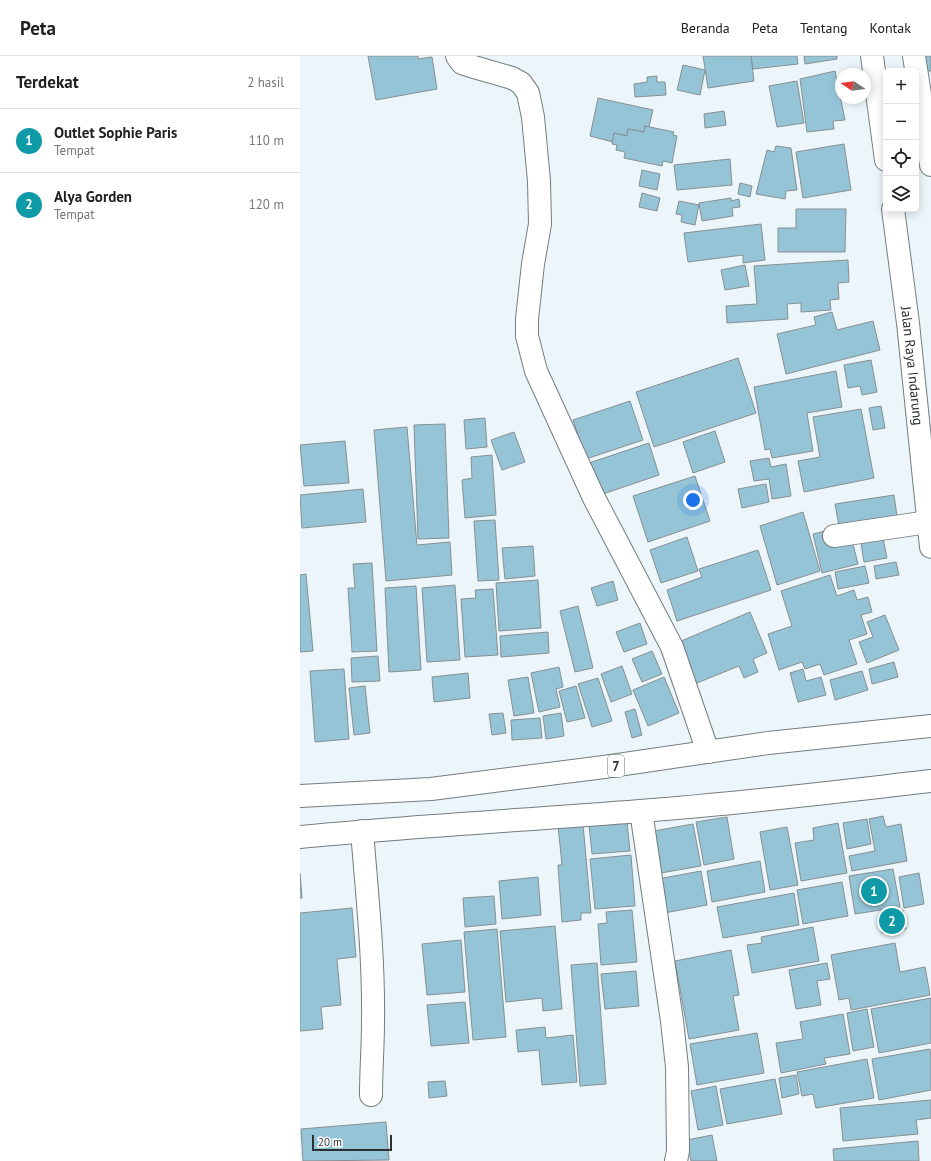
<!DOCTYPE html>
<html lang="id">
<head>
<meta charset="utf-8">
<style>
  body { margin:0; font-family:"PT Sans",sans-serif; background:#f2f2f2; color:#202124 }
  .controls { position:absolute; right:12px; top:12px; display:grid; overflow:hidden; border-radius:6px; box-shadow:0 2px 10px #0003 }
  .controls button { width:36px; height:36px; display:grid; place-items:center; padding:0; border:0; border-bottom:1px solid #e0e0e0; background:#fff; color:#202124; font:20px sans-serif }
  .compass { position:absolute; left:535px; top:12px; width:36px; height:36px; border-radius:50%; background:#fff; box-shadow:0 2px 10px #0003; rotate:283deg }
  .scale { position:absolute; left:12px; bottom:10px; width:80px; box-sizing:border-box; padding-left:4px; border:2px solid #2c3031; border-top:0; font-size:11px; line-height:14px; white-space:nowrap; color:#2c3031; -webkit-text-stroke:3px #fff; paint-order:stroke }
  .you { position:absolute; left:393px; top:444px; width:14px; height:14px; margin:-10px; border:3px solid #fff; border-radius:50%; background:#1a73e8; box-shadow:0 0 0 6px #1a73e833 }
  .badge { display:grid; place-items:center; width:26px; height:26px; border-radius:50%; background:#d93025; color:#fff; font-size:13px; font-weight:700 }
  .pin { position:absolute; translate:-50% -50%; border:2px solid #fff; box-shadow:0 1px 4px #0006 }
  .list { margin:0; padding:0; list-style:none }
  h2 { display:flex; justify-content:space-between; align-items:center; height:52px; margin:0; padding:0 16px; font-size:17px }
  h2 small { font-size:13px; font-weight:400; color:#757577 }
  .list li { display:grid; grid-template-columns:26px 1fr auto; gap:12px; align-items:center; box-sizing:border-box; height:64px; padding:0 16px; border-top:1px solid #e0e0e0 }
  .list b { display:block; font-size:15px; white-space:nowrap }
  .list p { margin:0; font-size:13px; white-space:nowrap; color:#757577 }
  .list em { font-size:13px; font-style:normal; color:#757577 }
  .icon { flex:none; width:22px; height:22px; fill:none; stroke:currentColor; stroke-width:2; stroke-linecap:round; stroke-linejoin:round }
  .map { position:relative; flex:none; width:631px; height:1105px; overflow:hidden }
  header { display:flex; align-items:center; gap:24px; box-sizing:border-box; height:56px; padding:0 20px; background:#fff; border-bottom:1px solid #e0e0e0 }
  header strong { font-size:19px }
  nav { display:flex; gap:22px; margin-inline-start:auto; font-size:14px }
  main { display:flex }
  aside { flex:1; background:#fff }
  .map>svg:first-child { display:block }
</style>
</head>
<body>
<header>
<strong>Peta</strong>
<nav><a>Beranda</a><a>Peta</a><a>Tentang</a><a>Kontak</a></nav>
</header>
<main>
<aside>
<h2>Terdekat<small>2 hasil</small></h2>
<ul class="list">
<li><span class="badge" style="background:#0f9aa8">1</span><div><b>Outlet Sophie Paris</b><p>Tempat</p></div><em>110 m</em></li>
<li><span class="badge" style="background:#0f9aa8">2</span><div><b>Alya Gorden</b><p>Tempat</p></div><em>120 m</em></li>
</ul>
</aside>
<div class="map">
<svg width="631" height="1105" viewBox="0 0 631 1105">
  <rect width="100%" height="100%" fill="#ecf5f9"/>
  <!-- building -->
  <g fill="#95c4d7" stroke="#878f92">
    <path d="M68,0H118V3L132,1L137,33L76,44Z"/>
    <path d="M403,0H451L454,25L408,32Z"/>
    <path d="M451,0H497L498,8L453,13Z"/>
    <path d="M504,0H537V3L505,8Z"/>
    <rect x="623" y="0" width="8" height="15"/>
    <path d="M383,9L405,14L400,39L377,34Z"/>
    <path d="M535,15L545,64L533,65L534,73L507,76L500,23Z"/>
    <path d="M357,20V26H365L366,39L335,41L334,28L347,26V21Z"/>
    <path d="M497,25L504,67L477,71L469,30Z"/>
    <path d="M298,42L353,54L349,71L345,70L344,76L328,73L327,80L314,77L313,86L290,80Z"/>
    <path d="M424,55L426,69L405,72L404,58Z"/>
    <path d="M345,70L374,76L373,79L377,80L372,107L363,105L362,110L324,102L325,96L316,94L317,89L312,88L314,77L327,80L328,73L344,76Z"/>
    <path d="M544,88L551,134L503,142L496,96Z"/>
    <path d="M476,90L491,92L497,134L486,135L485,143L456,138L467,94L474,96Z"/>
    <path d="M430,103L432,129L377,134L374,109Z"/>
    <path d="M342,114L360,118L357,134L339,130Z"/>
    <path d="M440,127L452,130L450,141L438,138Z"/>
    <path d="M342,137L360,142L357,155L339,151Z"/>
    <path d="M431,142V145L439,143L440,151L432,152L433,160L402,165L399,147Z"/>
    <path d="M379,145L399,149L395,169L381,166L382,159L376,158Z"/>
    <path d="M496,153H546L545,196H478V172H496Z"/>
    <path d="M461,168L465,204L443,207V199L388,206L384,177Z"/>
    <path d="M548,204L549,226L538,227L539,243L530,244L531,254L501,256V247L487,248L488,263L427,267L426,250L457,248L454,210Z"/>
    <path d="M445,209L449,230L425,234L421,214Z"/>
    <path d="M532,256L537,274L573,265L580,294L486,318L477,278L516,269L514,261Z"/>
    <path d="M438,302L456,357L354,391L336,336Z"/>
    <path d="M571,304L577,336L562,339L560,330L548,332L544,309Z"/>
    <path d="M536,315L542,351L507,357L513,395L472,402L470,393L465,394L454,331Z"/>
    <path d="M330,345L343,384L286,403L273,364Z"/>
    <path d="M581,350L585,372L573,374L569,352Z"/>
    <path d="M561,353L574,422L504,436L498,405L520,401L513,361Z"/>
    <path d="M185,362L187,391L166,393L164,364Z"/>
    <path d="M145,368L149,482L118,483L114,369Z"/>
    <path d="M107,371L117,489L150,486L152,519L86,525L74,374Z"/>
    <path d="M415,375L425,406L393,417L383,386Z"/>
    <path d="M214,376L225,406L202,414L191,384Z"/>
    <path d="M45,385L49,427L4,430L0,389Z"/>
    <path d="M349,387L359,419L300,439L289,407Z"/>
    <path d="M192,399L196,459L165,462L162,424L172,422L171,401Z"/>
    <path d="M469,402L471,411L486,408L491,440L472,443L469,423L454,425L450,405Z"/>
    <path d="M395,420L410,465L348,486L333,440Z"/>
    <path d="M466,428L469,446L442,452L438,433Z"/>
    <path d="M63,433L66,466L2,472L0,439Z"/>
    <path d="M594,439L598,467L540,476L535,448Z"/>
    <path d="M503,456L520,515L477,529L460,470Z"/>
    <path d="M195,464L199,524L178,525L174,465Z"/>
    <path d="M530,474L551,480L558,508L522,517L513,478Z"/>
    <path d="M387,481L398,515L361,527L350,494Z"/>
    <path d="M583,482L587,502L564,506L561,487Z"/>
    <path d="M233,490L235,520L205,523L202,492Z"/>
    <path d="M458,494L471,534L377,565L367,534L402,521L399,513Z"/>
    <path d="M596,506L599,519L576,523L574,510Z"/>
    <path d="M72,507L77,595L52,596L48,532H55L53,508Z"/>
    <path d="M565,510L569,527L538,533L535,516Z"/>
    <path d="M6,518L13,595L0,596V519Z"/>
    <path d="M530,519L537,540L554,534L557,544L568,541L572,556L561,559L567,578L549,584L557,608L524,619L520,608L505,613L502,606L479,614L468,578L492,570L481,535Z"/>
    <path d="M238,524L241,572L199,575L196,527Z"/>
    <path d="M313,525L318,544L297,550L291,532Z"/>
    <path d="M155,529L160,604L127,606L122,532Z"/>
    <path d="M116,530L121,614L89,616L85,532Z"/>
    <path d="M193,533L198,599L165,601L161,543L176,542L175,534Z"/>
    <path d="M278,550L293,612L275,616L260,555Z"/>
    <path d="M450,556L467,597L453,603L458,616L444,622L439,610L392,629L374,588Z"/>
    <path d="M585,559L599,594L567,607L559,586L573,581L567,566Z"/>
    <path d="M340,567L347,588L324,596L316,576Z"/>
    <path d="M248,576L249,597L201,601L200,580Z"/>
    <path d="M352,595L362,618L342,626L332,603Z"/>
    <path d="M78,600L80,625L52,626L51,602Z"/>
    <path d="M594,606L598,621L572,628L569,613Z"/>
    <path d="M322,610L332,638L311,646L301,618Z"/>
    <path d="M259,611L263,631L256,633L260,651L239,656L231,617Z"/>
    <path d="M44,613L49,683L15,686L10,615Z"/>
    <path d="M503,613L506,625L521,621L526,639L498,646L490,617Z"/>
    <path d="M562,615L568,634L535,644L530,624Z"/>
    <path d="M168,617L170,642L134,646L132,621Z"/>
    <path d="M228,621L234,657L214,660L208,624Z"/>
    <path d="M364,621L379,657L348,670L333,634Z"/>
    <path d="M298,622L312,665L292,671L278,628Z"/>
    <path d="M65,630L70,677L54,679L49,632Z"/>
    <path d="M276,630L285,662L267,666L259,635Z"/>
    <path d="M335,653L342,679L332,682L325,656Z"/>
    <path d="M203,657L206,677L192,679L189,658Z"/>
    <path d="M261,657L264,680L246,683L243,660Z"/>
    <path d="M240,662L242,682L212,684L211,664Z"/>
    <path d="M583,760L586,771L601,768L607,805L552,815L549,800L575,795L569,763Z"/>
    <path d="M427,761L434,803L404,809L396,766Z"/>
    <path d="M567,763L571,788L547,793L543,767Z"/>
    <path d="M327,766L330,795L292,798L289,769Z"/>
    <path d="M538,767L547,817L501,825L495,787L514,784L513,772Z"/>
    <path d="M283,768L291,857H281V864L262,866L258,809H262L258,770Z"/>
    <path d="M393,768L401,810L355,818L348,776Z"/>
    <path d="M487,771L498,829L470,834L460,776Z"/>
    <path d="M331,799L335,850L295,853L290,803Z"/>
    <path d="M460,805L465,836L412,846L407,815Z"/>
    <path d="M593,813L600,851L555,858L549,820Z"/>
    <path d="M401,815L407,849L364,857L358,823Z"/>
    <path d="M0,817L2,842H0Z"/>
    <path d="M619,817L624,848L604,852L599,821Z"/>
    <path d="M238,821L241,859L202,863L199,825Z"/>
    <path d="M542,826L548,860L503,868L497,834Z"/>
    <path d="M494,837L499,869L423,882L417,851Z"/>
    <path d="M194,840L196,868L165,871L163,842Z"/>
    <path d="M52,852L56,901L37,903L41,949L21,951L23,973L0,975V857Z"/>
    <path d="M332,854L337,906L301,909L298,868L307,867L306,856Z"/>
    <path d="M603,854L606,873L582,877L579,858Z"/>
    <path d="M255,870L262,953L243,955L242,942L206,946L200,875Z"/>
    <path d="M513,871L519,905L452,917L447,889L462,887L461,881Z"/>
    <path d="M197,873L206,981L173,984L164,876Z"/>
    <path d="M161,884L165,936L127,939L122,888Z"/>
    <path d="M595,887L600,916L625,911L630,939L551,954L549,942L539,944L531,899Z"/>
    <path d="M431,894L439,939L433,940L439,974L389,983L375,905Z"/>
    <path d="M297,907L306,1028L280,1030L271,909Z"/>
    <path d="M527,907L530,923L517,925L521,949L496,953L489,914Z"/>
    <path d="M336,915L339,950L305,953L301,918Z"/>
    <path d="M631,942V987L579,997L571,953Z"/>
    <path d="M165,946L169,987L131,990L127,949Z"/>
    <path d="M567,953L574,991L553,995L547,957Z"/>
    <path d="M543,958L550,998L524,1002L526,1008L481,1017L476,987L503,983L500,966Z"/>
    <path d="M245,971L246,982L273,979L277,1026L242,1029L239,994L218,996L216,974Z"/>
    <path d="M457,977L464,1017L397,1029L390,988Z"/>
    <path d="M630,993L631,1001V1034L579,1044L572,1003Z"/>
    <path d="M567,1003L574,1042L516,1052L513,1038L502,1040L497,1016Z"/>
    <path d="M496,1019L499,1038L482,1042L479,1022Z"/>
    <path d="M475,1023L482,1058L427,1068L420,1033Z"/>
    <path d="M145,1025L147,1040L129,1042L128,1026Z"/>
    <path d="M416,1030L423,1069L398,1074L391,1035Z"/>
    <path d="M631,1044V1062L616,1064L618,1078L543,1085L540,1052Z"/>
    <path d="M86,1066L89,1104L3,1105L1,1073Z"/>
    <path d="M412,1079L417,1105H391L387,1084Z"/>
    <path d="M618,1085L619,1105H534L533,1093Z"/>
  </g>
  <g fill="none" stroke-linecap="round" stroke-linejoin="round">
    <defs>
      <g id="minor">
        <path d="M157,0L162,7L174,11L212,22L221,27L228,37L233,61L239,125L240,168L233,208L227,263V280L236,315L294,442L372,591L408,696"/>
        <path d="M534,480L628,466"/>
        <path d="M341,755L372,965L377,1011L378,1095L376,1105"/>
        <path d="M62,775C67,838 74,902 73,966C73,990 71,1014 71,1039"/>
      </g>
      <g id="highway">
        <path d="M572,0L586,104"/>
        <path d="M614,0L631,109"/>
        <path id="s1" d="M593,153L608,267L631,491"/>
        <path d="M0,740L131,733L304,711L468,687L631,670"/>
        <path d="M0,781C113,770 227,764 340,755C437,748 534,736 631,725"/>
      </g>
    </defs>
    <!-- minor casing -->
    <use href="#minor" stroke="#747c7f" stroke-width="24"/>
    <!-- highway casing -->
    <use href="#highway" stroke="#747c7f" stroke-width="24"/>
    <!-- minor -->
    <use href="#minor" stroke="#fff" stroke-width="22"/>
    <!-- highway -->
    <use href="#highway" stroke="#fff" stroke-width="22"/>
  </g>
  <g text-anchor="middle" stroke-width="3" stroke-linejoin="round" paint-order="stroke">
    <!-- shield labels -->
    <rect fill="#fff" stroke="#6b6e6f" stroke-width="1" x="308" y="699" width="16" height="22" rx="3"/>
    <g font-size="13" font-weight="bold" fill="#2c3031">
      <text x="316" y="715">7</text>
    </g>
    <!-- street labels -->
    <g font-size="14" fill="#2c3031" stroke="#fff">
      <text dy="5" stroke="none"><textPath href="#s1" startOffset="158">Jalan Raya Indarung</textPath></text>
    </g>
  </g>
</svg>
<div class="controls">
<button>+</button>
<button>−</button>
<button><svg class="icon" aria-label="locate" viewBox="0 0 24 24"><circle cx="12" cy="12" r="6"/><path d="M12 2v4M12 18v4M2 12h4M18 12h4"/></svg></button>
<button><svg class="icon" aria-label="layers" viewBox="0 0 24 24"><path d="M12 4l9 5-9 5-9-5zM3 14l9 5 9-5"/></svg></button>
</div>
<svg class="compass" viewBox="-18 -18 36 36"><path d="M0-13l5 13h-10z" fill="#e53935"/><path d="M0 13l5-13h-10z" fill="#757577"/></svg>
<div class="scale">20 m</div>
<div class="you"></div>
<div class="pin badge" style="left:574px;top:835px;background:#0f9aa8">1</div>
<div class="pin badge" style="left:592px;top:865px;background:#0f9aa8">2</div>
</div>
</main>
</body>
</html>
